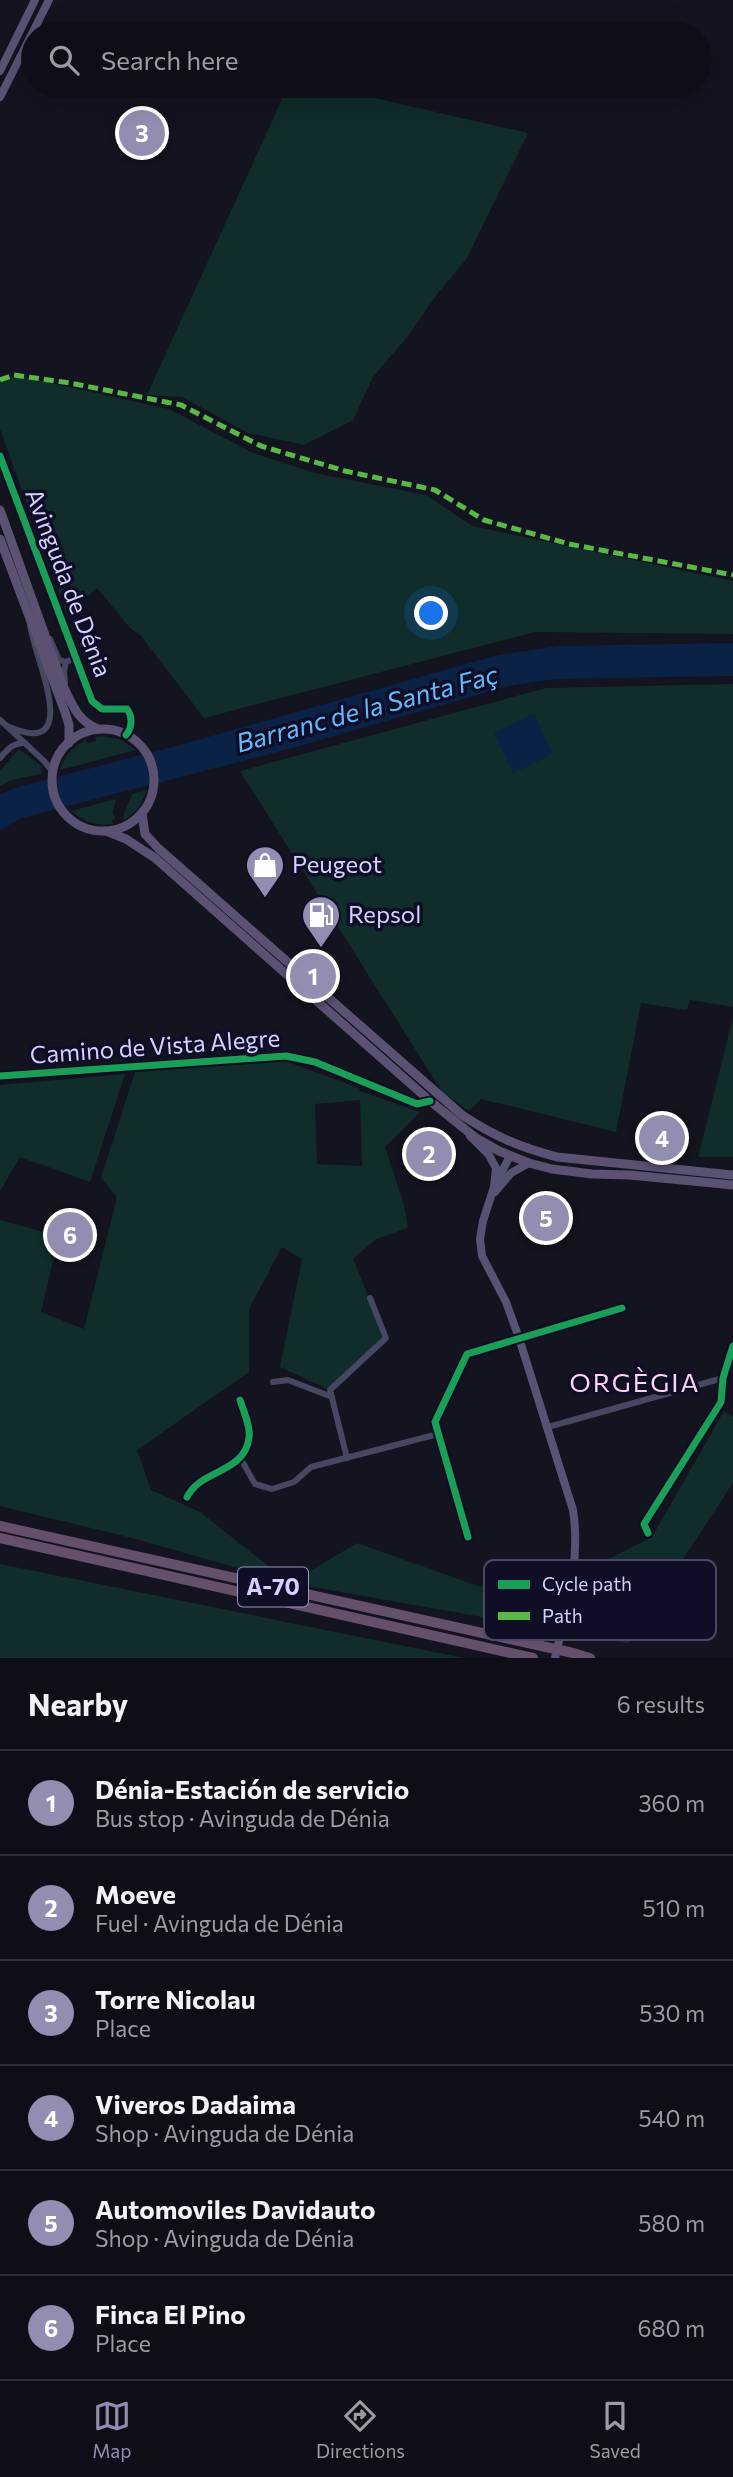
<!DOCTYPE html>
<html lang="en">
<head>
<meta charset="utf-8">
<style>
  body { margin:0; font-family:Commissioner,sans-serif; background:#181721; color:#f1f3f6 }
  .you { position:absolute; left:432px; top:614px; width:24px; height:24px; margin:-18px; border:5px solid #fff; border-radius:50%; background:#1a73e8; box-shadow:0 0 0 10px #1a73e833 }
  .badge { display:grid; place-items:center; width:46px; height:46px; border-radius:50%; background:#918eb1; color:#fff; font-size:23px; font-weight:700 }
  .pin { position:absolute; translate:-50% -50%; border:4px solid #fff; box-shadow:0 2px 7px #0006 }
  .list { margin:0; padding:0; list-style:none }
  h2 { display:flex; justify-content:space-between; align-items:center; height:91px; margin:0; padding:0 28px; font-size:30px }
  h2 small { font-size:23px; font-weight:400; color:#9b9ca2 }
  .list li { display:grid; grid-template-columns:46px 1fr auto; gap:21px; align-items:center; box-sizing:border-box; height:105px; padding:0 28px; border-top:2px solid #2f2e37 }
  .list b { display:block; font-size:26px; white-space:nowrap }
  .list p { margin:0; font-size:23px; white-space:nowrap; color:#9b9ca2 }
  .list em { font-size:23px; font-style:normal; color:#9b9ca2 }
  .icon { flex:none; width:38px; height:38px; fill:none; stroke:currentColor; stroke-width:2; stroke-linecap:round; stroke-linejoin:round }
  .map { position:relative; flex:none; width:733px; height:1658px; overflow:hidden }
  .search { position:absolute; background:#0f0e18; box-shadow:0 7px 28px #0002; left:21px; right:21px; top:21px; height:77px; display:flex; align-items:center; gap:18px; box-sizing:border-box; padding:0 24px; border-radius:38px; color:#9b9ca2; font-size:26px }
  .sheet { height:721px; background:#0f0e18 }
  nav { display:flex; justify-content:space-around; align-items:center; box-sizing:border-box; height:98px; border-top:2px solid #2f2e37; background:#0f0e18; font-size:19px; color:#9b9ca2 }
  nav a { display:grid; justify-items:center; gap:4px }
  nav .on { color:#918eb1 }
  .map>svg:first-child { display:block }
</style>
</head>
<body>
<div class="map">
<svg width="733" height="1658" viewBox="0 0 733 1658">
  <rect width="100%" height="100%" fill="#141320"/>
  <!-- green -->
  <g fill="#102c2b" fill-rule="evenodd">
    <path d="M288,86H322L528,133L466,260L438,293L408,336L373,377L353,420L304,445L248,433L182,397L147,395Z"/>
    <path d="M19,376L169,409L253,453L315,473L426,495L472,526L733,581V634L535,632L204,718L141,636L130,628L97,588L67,615L0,429V382Z"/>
    <path d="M733,684V1007L690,1000L687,1010L641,1003L616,1132L481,1099L469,1111L442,1092L240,771L546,688Z"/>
    <path d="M102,736L122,740L136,750L60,770C64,756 73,747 86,740L88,743L96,741L95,737Z"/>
    <path d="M19,749L42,767L41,774L12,780L0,786V771Z"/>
    <path d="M147,790L138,809L124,820L123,816L132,794Z"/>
    <path d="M116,799L113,812L115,819L112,820L113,824C97,826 84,822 71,811Z"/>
    <path d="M733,1017V1157H698Z"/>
    <path d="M285,1061L359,1088L360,1091L420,1112L385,1147L404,1205L408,1228L376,1239L353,1259L386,1338L330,1390L280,1367L302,1259L282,1247L249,1309V1372L137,1450L151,1490L200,1512L290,1583L357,1543L478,1586L551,1588L652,1537L724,1411L733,1417V1483L628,1643L290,1583L132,1538L0,1506V1220L59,1236L41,1312L84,1329L117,1197L101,1178L135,1072ZM360,1100L362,1166L317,1164L315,1104Z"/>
    <path d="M125,1074L90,1182L20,1157L0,1191V1085Z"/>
    <path d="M0,1564L464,1658H0Z"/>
  </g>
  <!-- water -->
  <g fill="#092246">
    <path d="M733,643V676L555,679L508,686L293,748L22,818L0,830V794L18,787L176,746L498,655L558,646Z"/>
    <path d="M534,714L553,754L513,773L494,733Z"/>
  </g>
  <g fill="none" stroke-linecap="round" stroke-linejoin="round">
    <!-- minor -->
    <g stroke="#464761" stroke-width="6">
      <path d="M0,456L92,701L102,709H127C133,717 132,728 126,735"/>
      <path d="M50,639L59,660L66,662L75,658"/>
      <path d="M65,683L64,671L66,662"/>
      <path d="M0,720L44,761L53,772"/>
      <path d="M7,726C87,762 32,653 30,624"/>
      <path d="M0,758C8,749 12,743 25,743"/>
      <path d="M0,1076L286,1056L315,1062L412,1102L417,1104L430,1101"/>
      <path d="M273,1382L288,1380L332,1397"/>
      <path d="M548,1427L723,1378"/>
      <path d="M347,1458L330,1390L386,1338L370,1298"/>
      <path d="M241,1459L255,1484L272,1489L294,1482L311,1467L438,1434"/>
      <path d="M187,1497C202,1468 244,1474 249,1438C251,1427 243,1410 240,1400"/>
      <path d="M648,1533L644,1524L721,1402L723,1378L733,1346"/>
      <path d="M468,1537L435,1422L467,1354L622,1308"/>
    </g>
    <!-- secondary -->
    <g stroke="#555474" stroke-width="8">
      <path d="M0,71L35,0"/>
      <path d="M0,97L49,0"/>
      <path d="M470,1136L489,1155L496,1168L494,1187L483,1221L480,1239L482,1256L506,1302L519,1338L573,1510C581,1561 566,1609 555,1658"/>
      <path d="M497,1181L510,1156"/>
      <path d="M495,1192L511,1173L529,1163"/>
    </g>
    <!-- primary -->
    <g stroke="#5b5172" stroke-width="9">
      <path d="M0,510L64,688C73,706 78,721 98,729"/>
      <path d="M0,539L65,712L69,725V743"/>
      <circle cx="103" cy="780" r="51"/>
      <path d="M142,813L145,834L159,849L462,1115C494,1136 519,1147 557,1157L733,1175"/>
      <path d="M106,831L126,839L155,858L430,1101L476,1138L499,1151L529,1163L552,1169L592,1174L630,1175L733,1185"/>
    </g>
    <!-- motorway -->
    <g stroke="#65506c" stroke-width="10">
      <path d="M0,1526L546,1647"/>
      <path d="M0,1538L533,1658"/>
      <path d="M573,1653L590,1658"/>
    </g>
    <!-- motorway-bridge -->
    <path stroke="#65506c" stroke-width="10" d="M546,1647L573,1653"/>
    <!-- quiet -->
    <path stroke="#58b947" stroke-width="5" stroke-dasharray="10 5" stroke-linecap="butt" d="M0,380L14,375L70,383L181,405L261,446L345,471L435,490L484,520L569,544L733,575"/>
    <defs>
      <g id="cycleway">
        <path d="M0,456L92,701L102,709H127C133,717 132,728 126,735"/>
        <path d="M0,1076L286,1056L315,1062L412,1102L417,1104L430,1101"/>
        <path d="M187,1497C202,1468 244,1474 249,1438C251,1427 243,1410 240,1400"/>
        <path d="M648,1533L644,1524L721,1402L723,1378L733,1346"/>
        <path d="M468,1537L435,1422L467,1354L622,1308"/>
      </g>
    </defs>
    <!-- cycleway casing -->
    <use href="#cycleway" stroke="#100d26" stroke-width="11"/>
    <!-- cycleway -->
    <use href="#cycleway" stroke="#1a9f57" stroke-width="7"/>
  </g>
  <!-- icons -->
  <defs>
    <symbol id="shop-pin" viewBox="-11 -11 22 30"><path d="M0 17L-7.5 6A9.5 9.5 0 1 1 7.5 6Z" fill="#918eb1" stroke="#100d26"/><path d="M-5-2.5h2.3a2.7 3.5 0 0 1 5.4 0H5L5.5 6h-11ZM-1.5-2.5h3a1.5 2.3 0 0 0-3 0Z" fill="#fff"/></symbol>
    <symbol id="fuel-pin" viewBox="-11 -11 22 30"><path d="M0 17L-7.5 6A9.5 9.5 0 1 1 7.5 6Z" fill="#918eb1" stroke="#100d26"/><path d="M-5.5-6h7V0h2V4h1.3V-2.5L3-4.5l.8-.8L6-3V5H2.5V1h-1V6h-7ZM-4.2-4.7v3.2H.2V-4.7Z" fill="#fff"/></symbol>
  </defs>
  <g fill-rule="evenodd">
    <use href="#shop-pin" x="243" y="843" width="44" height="60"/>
    <use href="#fuel-pin" x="299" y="893" width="44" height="60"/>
  </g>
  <g text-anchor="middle" stroke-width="7" stroke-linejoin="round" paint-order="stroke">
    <!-- shield labels -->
    <rect fill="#100d26" stroke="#9996be" stroke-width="2" x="238" y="1567.5" width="70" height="39" rx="5"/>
    <g font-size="23" font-weight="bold" fill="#d4d1ff">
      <text x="273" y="1595">A-70</text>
    </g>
    <!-- street labels -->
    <g font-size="24" fill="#d4d1ff" stroke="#100d26">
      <text transform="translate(68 583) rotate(69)" y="8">Avinguda de Dénia</text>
      <text transform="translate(155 1047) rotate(-4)" y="8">Camino de Vista Alegre</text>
    </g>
    <!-- poi labels -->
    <g font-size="24" fill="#d4d1ff" stroke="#100d26" text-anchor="start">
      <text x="292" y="873">Peugeot</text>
      <text x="348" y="923">Repsol</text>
    </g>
    <!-- water labels -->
    <g font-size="26" font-style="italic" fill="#5fbdff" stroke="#100d26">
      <text transform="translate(367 709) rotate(-15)" y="9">Barranc de la Santa Faç</text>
    </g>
    <!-- neighbourhood labels -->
    <g font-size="26" letter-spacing="2" fill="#ffd3f1" stroke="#100d26">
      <text x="635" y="1392">ORGÈGIA</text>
    </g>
  </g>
  <!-- legend -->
  <rect x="484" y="1560" width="232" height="80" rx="10" fill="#100d26" stroke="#4b4867" stroke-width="2"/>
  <rect x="498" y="1580" width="32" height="9" fill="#1a9f57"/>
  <rect x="498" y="1612" width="32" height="8" fill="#58b947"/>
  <g font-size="19" fill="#d4d1ff">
    <text x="542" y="1591">Cycle path</text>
    <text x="542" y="1623">Path</text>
  </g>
</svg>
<div class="you"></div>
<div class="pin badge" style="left:313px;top:976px">1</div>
<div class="pin badge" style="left:429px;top:1154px">2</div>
<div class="pin badge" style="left:142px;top:133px">3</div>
<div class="pin badge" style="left:662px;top:1138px">4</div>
<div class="pin badge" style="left:546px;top:1218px">5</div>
<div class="pin badge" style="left:70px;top:1235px">6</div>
<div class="search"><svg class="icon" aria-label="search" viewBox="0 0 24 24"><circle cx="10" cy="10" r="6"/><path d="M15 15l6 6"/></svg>Search here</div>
</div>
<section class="sheet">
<h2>Nearby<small>6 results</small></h2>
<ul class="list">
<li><span class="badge">1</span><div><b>Dénia-Estación de servicio</b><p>Bus stop · Avinguda de Dénia</p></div><em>360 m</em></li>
<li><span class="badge">2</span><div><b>Moeve</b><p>Fuel · Avinguda de Dénia</p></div><em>510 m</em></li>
<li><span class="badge">3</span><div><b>Torre Nicolau</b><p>Place</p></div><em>530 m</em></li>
<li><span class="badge">4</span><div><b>Viveros Dadaima</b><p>Shop · Avinguda de Dénia</p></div><em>540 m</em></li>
<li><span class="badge">5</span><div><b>Automoviles Davidauto</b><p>Shop · Avinguda de Dénia</p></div><em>580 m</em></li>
<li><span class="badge">6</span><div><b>Finca El Pino</b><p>Place</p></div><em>680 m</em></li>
</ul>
</section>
<nav>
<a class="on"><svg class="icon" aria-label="map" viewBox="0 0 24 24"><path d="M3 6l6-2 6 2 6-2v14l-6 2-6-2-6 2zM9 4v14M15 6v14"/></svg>Map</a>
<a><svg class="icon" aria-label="directions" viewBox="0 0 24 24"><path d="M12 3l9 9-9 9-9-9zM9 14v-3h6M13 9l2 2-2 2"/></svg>Directions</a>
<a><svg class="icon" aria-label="saved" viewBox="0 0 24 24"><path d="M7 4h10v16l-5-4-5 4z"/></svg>Saved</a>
</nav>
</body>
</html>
